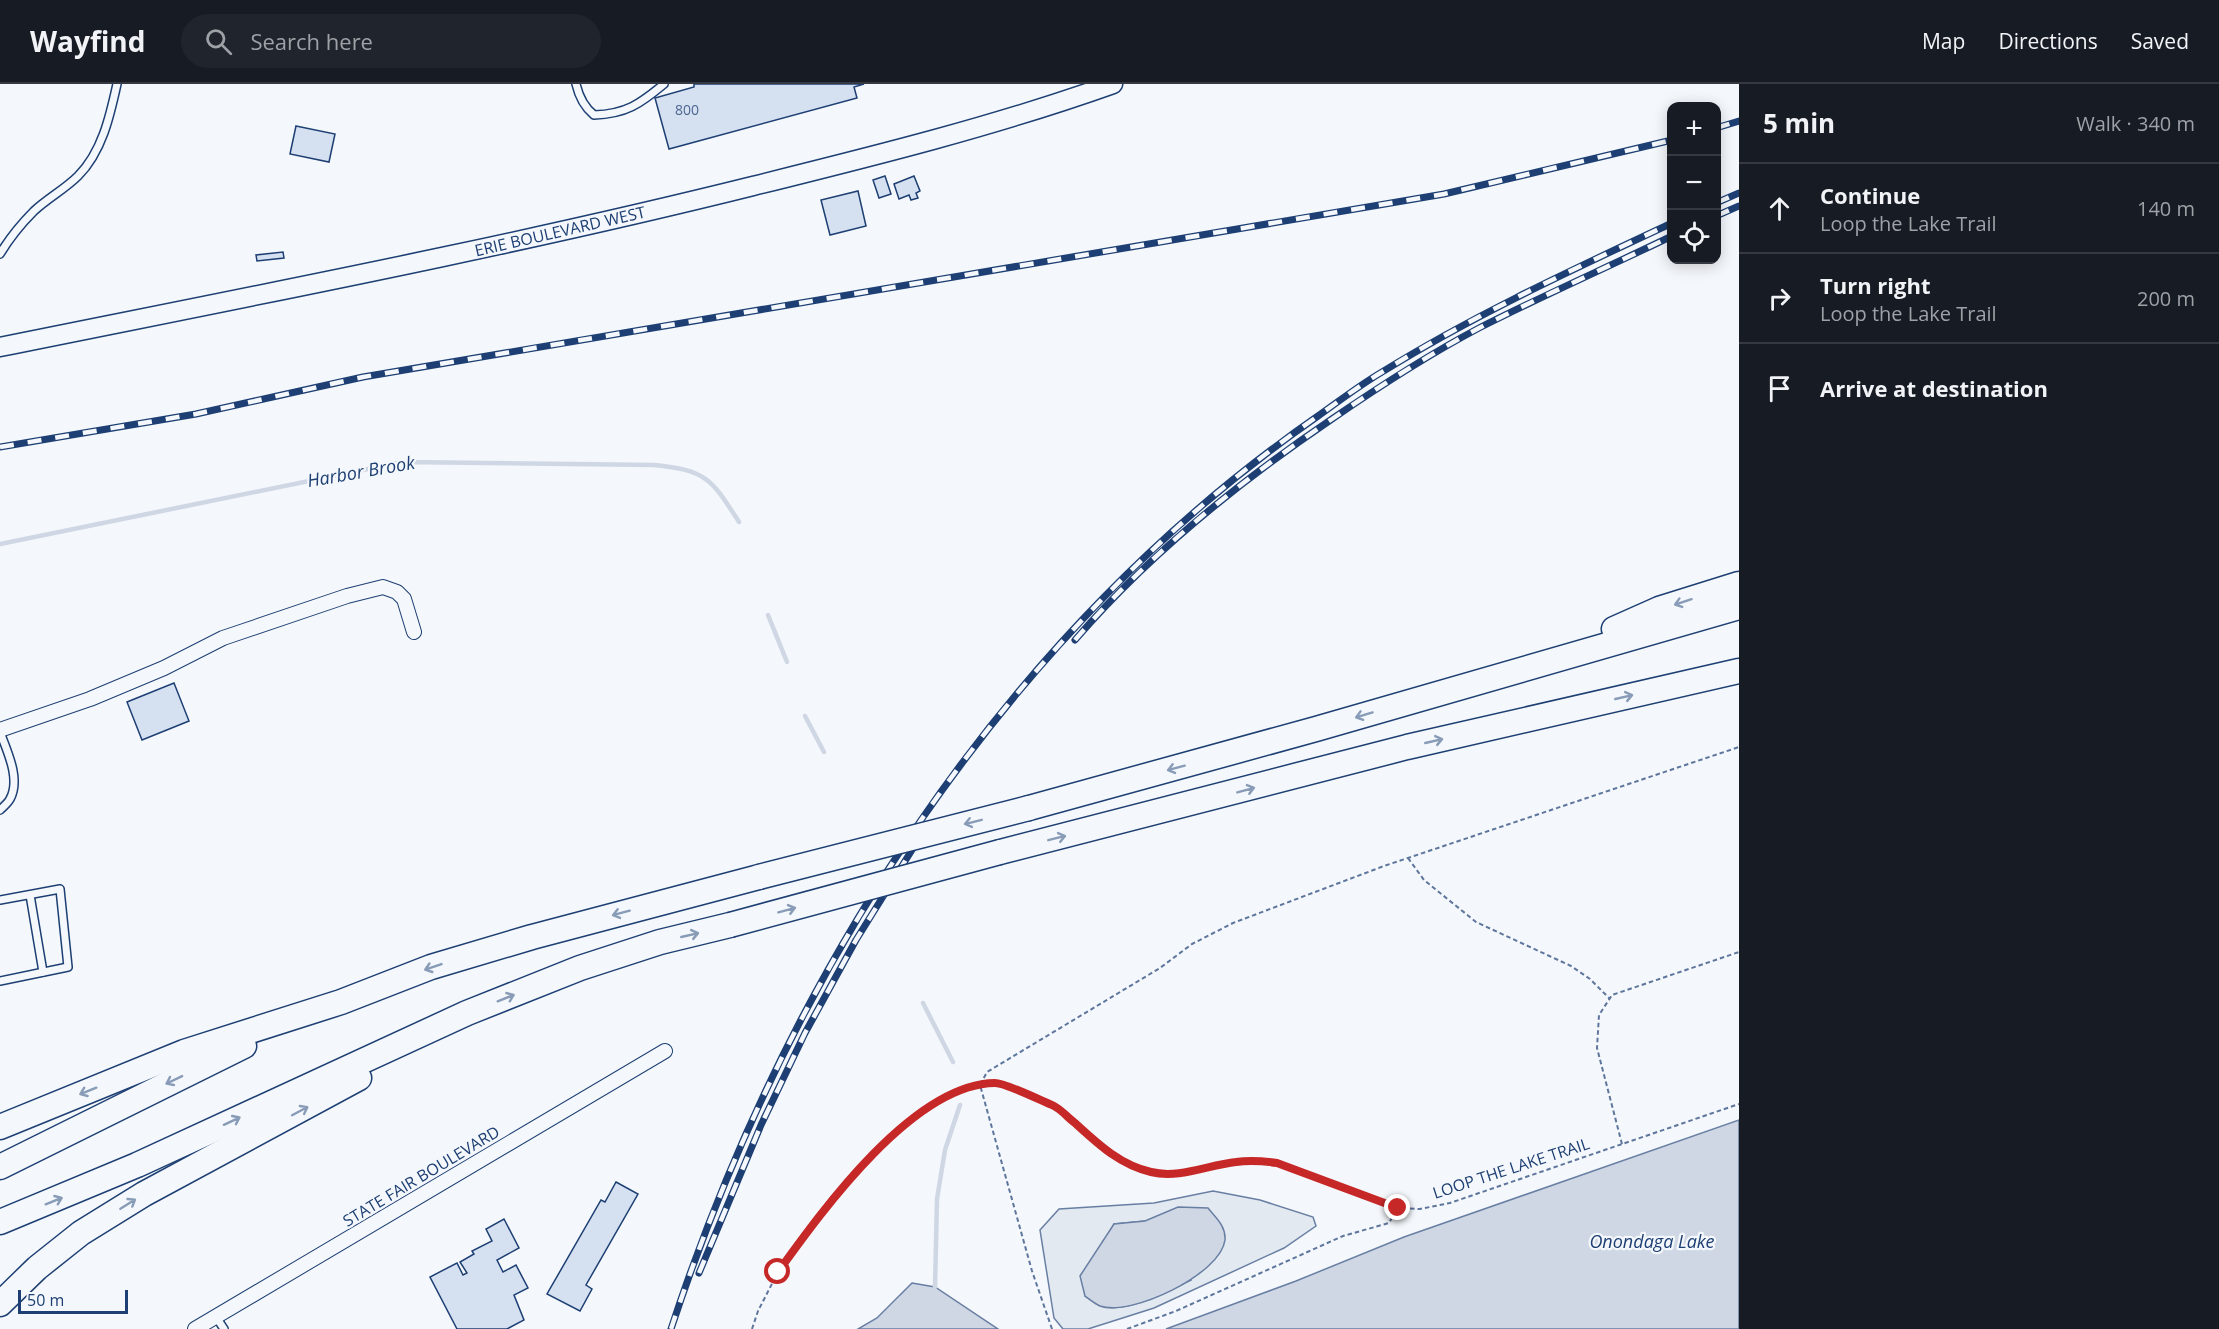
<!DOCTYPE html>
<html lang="en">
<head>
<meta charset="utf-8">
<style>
  body { margin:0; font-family:"Open Sans",sans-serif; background:#20242c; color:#f1f3f6 }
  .controls { position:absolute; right:18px; top:18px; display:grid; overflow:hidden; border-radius:12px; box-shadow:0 3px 15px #0003 }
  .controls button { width:54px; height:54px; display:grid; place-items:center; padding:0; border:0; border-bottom:2px solid #363941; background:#171b24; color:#f1f3f6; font:30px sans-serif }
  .scale { position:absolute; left:18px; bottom:15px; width:110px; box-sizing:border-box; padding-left:6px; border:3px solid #1d3f73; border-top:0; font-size:16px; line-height:21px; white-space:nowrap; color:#1d3f73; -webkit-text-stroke:4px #f4f7fb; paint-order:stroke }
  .stop { position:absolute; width:18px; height:18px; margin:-14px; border:4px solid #c62828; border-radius:50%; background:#fff }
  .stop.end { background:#c62828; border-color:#fff; box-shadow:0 2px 6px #0008 }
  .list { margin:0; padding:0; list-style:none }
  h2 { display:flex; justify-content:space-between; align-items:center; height:78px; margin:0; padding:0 24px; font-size:26px }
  h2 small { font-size:20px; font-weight:400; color:#9ea1a6 }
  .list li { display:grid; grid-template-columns:39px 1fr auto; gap:18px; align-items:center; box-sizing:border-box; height:90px; padding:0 24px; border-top:2px solid #363941 }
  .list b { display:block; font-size:22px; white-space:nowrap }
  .list p { margin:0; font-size:20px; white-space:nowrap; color:#9ea1a6 }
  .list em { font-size:20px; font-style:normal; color:#9ea1a6 }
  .icon { flex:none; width:33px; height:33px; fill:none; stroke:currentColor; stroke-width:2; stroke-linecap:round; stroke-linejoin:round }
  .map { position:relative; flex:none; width:1739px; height:1245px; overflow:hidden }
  header { display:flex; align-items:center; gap:36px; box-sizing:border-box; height:84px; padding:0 30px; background:#171b24; border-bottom:2px solid #363941 }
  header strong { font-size:28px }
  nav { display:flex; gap:33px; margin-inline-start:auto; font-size:21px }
  .search { width:420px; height:54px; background:#20242c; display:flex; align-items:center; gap:15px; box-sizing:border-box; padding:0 21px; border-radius:33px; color:#9ea1a6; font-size:22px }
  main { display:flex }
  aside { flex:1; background:#171b24 }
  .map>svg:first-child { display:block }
</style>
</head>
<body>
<header>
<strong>Wayfind</strong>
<div class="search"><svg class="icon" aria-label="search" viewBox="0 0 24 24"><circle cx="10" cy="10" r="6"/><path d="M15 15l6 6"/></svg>Search here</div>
<nav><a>Map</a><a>Directions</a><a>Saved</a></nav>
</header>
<main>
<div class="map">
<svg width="1739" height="1245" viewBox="0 0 1739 1245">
  <rect width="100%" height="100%" fill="#f4f7fb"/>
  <!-- green -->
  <path fill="#e3e9f0" stroke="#687fa3" stroke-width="1.5" fill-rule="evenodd" d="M1213,1107L1260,1116L1313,1133L1316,1142L1284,1164L1154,1224L1088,1245H1063L1054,1234L1040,1146L1059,1125L1154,1119ZM1145,1137L1191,1196C1168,1207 1126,1230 1101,1222C1095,1220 1090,1215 1085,1212L1103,1160L1114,1140Z"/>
  <!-- water -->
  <g fill="#cfd7e4" stroke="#687fa3" stroke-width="1.5">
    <path d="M1739,1036V1245H1166L1296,1197L1404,1153Z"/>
    <path d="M1178,1123L1208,1124C1216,1134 1226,1142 1225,1156C1221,1190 1131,1233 1100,1222C1095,1220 1089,1215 1085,1212L1080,1192L1114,1140L1145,1137Z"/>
    <path d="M912,1199L935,1203L998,1245H858L877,1234Z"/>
  </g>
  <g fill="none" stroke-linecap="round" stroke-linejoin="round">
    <!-- stream -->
    <g stroke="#cfd7e4" stroke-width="4.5">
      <path d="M0,460L402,378L654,381C707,386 712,396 739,438"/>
      <path d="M768,531L787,578"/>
      <path d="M805,632L824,668"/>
      <path d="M923,919L953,978"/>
      <path d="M935,1203L937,1115L945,1066L960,1021"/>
    </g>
  </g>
  <!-- building -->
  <g fill="#d5e0f0" stroke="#1d3f73" stroke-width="1.5">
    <path d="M694,0H864L854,3L857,14L669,65L655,14L694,3Z"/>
    <path d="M296,42L335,50L329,78L290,70Z"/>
    <path d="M885,92L891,110L879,114L873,96Z"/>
    <path d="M914,92L920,107L916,109L918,114L911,116L909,111L899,115L894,100Z"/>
    <path d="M858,107L866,142L830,151L821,116Z"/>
    <path d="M283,168L284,174L257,177L256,171Z"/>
    <path d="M174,599L189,637L142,656L127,618Z"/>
    <path d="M616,1098L638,1110L586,1201L592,1205L580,1227L547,1210L601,1116L605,1118Z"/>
    <path d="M504,1135L519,1164L497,1176L503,1188L516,1181L528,1204L514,1211L524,1236L507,1245H457L430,1193L457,1179L463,1191L467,1189L460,1178L474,1170L472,1167L492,1157L486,1145Z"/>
  </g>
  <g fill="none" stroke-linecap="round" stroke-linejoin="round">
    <defs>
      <g id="lane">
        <path d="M576,0C579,13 584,23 594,31C626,30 640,20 664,0"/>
        <path d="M0,170C9,155 22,139 34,127C48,114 65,105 78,92C102,68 110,32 117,0"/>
        <path d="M0,648C7,667 21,695 10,715C8,719 3,723 0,726"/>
        <path d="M30,811L43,888"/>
        <path d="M0,816L60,805L68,883L0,897"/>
        <path d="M216,1233L224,1245"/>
      </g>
      <g id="street">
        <path d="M0,646L90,615L164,584L223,554L347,512L383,503L397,508L404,515L414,548"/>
        <path d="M195,1245L665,967"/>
      </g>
      <path id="secondary" d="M0,263C252,212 504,164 753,102C874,72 995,42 1113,0"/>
      <g id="highway">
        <path d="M1614,545L1659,525L1739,500"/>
        <path d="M1029,724L1316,645L1739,523"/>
        <path d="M1000,768L1407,663L1739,587"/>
        <path d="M0,1043L184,968L341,918L431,883L532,853L759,793"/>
        <path d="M0,1083L244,962"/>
        <path d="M0,1138L137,1081L467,929L580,884L660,858L730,841"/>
        <path d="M0,1220L37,1184L81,1149L144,1110L359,994"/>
      </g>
    </defs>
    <!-- lane casing -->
    <use href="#lane" stroke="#1d3f73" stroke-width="10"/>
    <!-- street casing -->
    <use href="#street" stroke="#1d3f73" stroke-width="16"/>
    <!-- secondary casing -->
    <use href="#secondary" stroke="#1d3f73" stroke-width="21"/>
    <!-- highway casing -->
    <use href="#highway" stroke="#1d3f73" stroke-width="27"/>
    <!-- path -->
    <g stroke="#5e769c" stroke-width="2" stroke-dasharray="4.5 3" stroke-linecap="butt">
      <path d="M1408,774L1424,796L1476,838L1571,882L1590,895L1610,915"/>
      <path d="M1622,1060L1597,964L1599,931L1612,911L1739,868"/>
      <path d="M752,1245L758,1227L778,1188L803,1154L865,1079L886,1056L908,1037L961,1005L997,999L1034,1014L1057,1024L1108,1068L1127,1080L1152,1089L1171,1090L1236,1078L1259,1077L1277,1079L1394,1124L1420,1125L1450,1119L1739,1020"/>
      <path d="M1052,1245L1032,1187L980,1001L987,988L1160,884L1192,860L1233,839L1384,782L1739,663"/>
      <path d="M1127,1245L1176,1227L1343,1152L1389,1139L1397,1125"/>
    </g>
    <!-- lane -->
    <use href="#lane" stroke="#f4f7fb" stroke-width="7"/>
    <!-- street -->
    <use href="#street" stroke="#f4f7fb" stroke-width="14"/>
    <!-- secondary -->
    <use href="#secondary" stroke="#f4f7fb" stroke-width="18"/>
    <!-- highway -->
    <use href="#highway" stroke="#f4f7fb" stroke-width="24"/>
    <defs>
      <g id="rail">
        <path d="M1716,44L1739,37"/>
        <path d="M1716,119L1739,109"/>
        <path d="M1716,132L1739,122"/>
        <path d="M0,363L196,330L363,293L1444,110L1672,56"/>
        <path d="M1075,556C1149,470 1239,398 1332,335C1380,302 1428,271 1479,244C1542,212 1608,183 1672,152"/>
        <path d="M699,1189L761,1041L805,949L856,856L915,761"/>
        <path d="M671,1245C789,887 1005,549 1318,332C1339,317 1360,301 1382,288C1474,231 1574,185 1672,139"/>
      </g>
    </defs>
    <!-- rail casing -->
    <use href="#rail" stroke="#1d3f73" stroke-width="7"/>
    <!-- rail -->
    <use href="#rail" stroke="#f4f7fb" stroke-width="4.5" stroke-dasharray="14" stroke-linecap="butt"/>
    <defs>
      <g id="highway-bridge">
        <path d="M759,793L1029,724"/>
        <path d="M730,841L1000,768"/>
      </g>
    </defs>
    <!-- highway-bridge casing -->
    <use href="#highway-bridge" stroke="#1d3f73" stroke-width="27" stroke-linecap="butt"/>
    <!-- highway-bridge -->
    <use href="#highway-bridge" stroke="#f4f7fb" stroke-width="24"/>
  </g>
  <!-- one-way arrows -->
  <defs><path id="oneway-shaft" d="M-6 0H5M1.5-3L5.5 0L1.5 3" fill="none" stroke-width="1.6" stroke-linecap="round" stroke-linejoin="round" transform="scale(1.5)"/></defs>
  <g stroke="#889bb7">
    <use href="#oneway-shaft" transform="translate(1683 518) rotate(162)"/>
    <use href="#oneway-shaft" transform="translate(1624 613) rotate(-13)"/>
    <use href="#oneway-shaft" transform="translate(1364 631) rotate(163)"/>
    <use href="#oneway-shaft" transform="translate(1434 657) rotate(-13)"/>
    <use href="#oneway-shaft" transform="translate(1176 684) rotate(165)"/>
    <use href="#oneway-shaft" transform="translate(1246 706) rotate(-15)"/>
    <use href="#oneway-shaft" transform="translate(973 738) rotate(166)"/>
    <use href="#oneway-shaft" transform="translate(1057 754) rotate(-14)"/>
    <use href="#oneway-shaft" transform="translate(787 826) rotate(-15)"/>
    <use href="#oneway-shaft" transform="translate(621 829) rotate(165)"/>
    <use href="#oneway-shaft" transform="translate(690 851) rotate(-13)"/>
    <use href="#oneway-shaft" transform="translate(433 883) rotate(161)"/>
    <use href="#oneway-shaft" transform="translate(506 914) rotate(-22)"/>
    <use href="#oneway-shaft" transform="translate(174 996) rotate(154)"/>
    <use href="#oneway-shaft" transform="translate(88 1007) rotate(158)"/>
    <use href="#oneway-shaft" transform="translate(300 1027) rotate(-28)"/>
    <use href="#oneway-shaft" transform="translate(232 1037) rotate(-25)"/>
    <use href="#oneway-shaft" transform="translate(54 1117) rotate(-22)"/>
    <use href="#oneway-shaft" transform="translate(128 1120) rotate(-32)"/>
  </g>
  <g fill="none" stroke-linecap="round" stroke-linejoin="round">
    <!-- route -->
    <path stroke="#c62828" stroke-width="8" d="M778,1188C822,1127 913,1000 995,999C1006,999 1042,1017 1054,1022C1062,1026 1068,1034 1075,1039C1098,1060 1120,1081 1151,1088C1179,1095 1208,1081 1236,1078C1250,1076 1263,1077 1277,1079L1398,1124"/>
  </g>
  <g text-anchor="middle" stroke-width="4.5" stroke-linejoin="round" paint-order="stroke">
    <!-- number labels -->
    <g font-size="14" fill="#4b6792">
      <text x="687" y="31">800</text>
    </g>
    <!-- street labels -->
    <g font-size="16" fill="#1d3f73" stroke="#f4f7fb">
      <text transform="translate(560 147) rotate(-13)" y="6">ERIE BOULEVARD WEST</text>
      <text transform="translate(1511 1084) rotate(-18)" y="6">LOOP THE LAKE TRAIL</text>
      <text transform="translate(421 1092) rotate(-31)" y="6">STATE FAIR BOULEVARD</text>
    </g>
    <!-- water labels -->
    <g font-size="18" font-style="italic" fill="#1d3f73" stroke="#f4f7fb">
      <text transform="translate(361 388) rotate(-10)" y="6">Harbor Brook</text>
      <text x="1652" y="1164">Onondaga Lake</text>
    </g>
  </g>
</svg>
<div class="controls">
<button>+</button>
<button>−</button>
<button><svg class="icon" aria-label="locate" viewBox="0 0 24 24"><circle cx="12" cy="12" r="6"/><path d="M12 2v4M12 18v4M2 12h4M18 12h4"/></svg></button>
</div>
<div class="scale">50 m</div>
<div class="stop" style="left:778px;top:1188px"></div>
<div class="stop end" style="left:1398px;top:1124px"></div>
</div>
<aside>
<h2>5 min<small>Walk · 340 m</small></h2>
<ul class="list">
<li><svg class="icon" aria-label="ahead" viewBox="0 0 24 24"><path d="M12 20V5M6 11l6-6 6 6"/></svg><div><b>Continue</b><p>Loop the Lake Trail</p></div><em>140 m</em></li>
<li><svg class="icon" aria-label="right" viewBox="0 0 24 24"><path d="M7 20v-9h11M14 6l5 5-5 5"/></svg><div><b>Turn right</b><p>Loop the Lake Trail</p></div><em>200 m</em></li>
<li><svg class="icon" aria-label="arrive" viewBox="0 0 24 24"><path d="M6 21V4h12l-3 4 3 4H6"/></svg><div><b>Arrive at destination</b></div></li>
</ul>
</aside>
</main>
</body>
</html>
